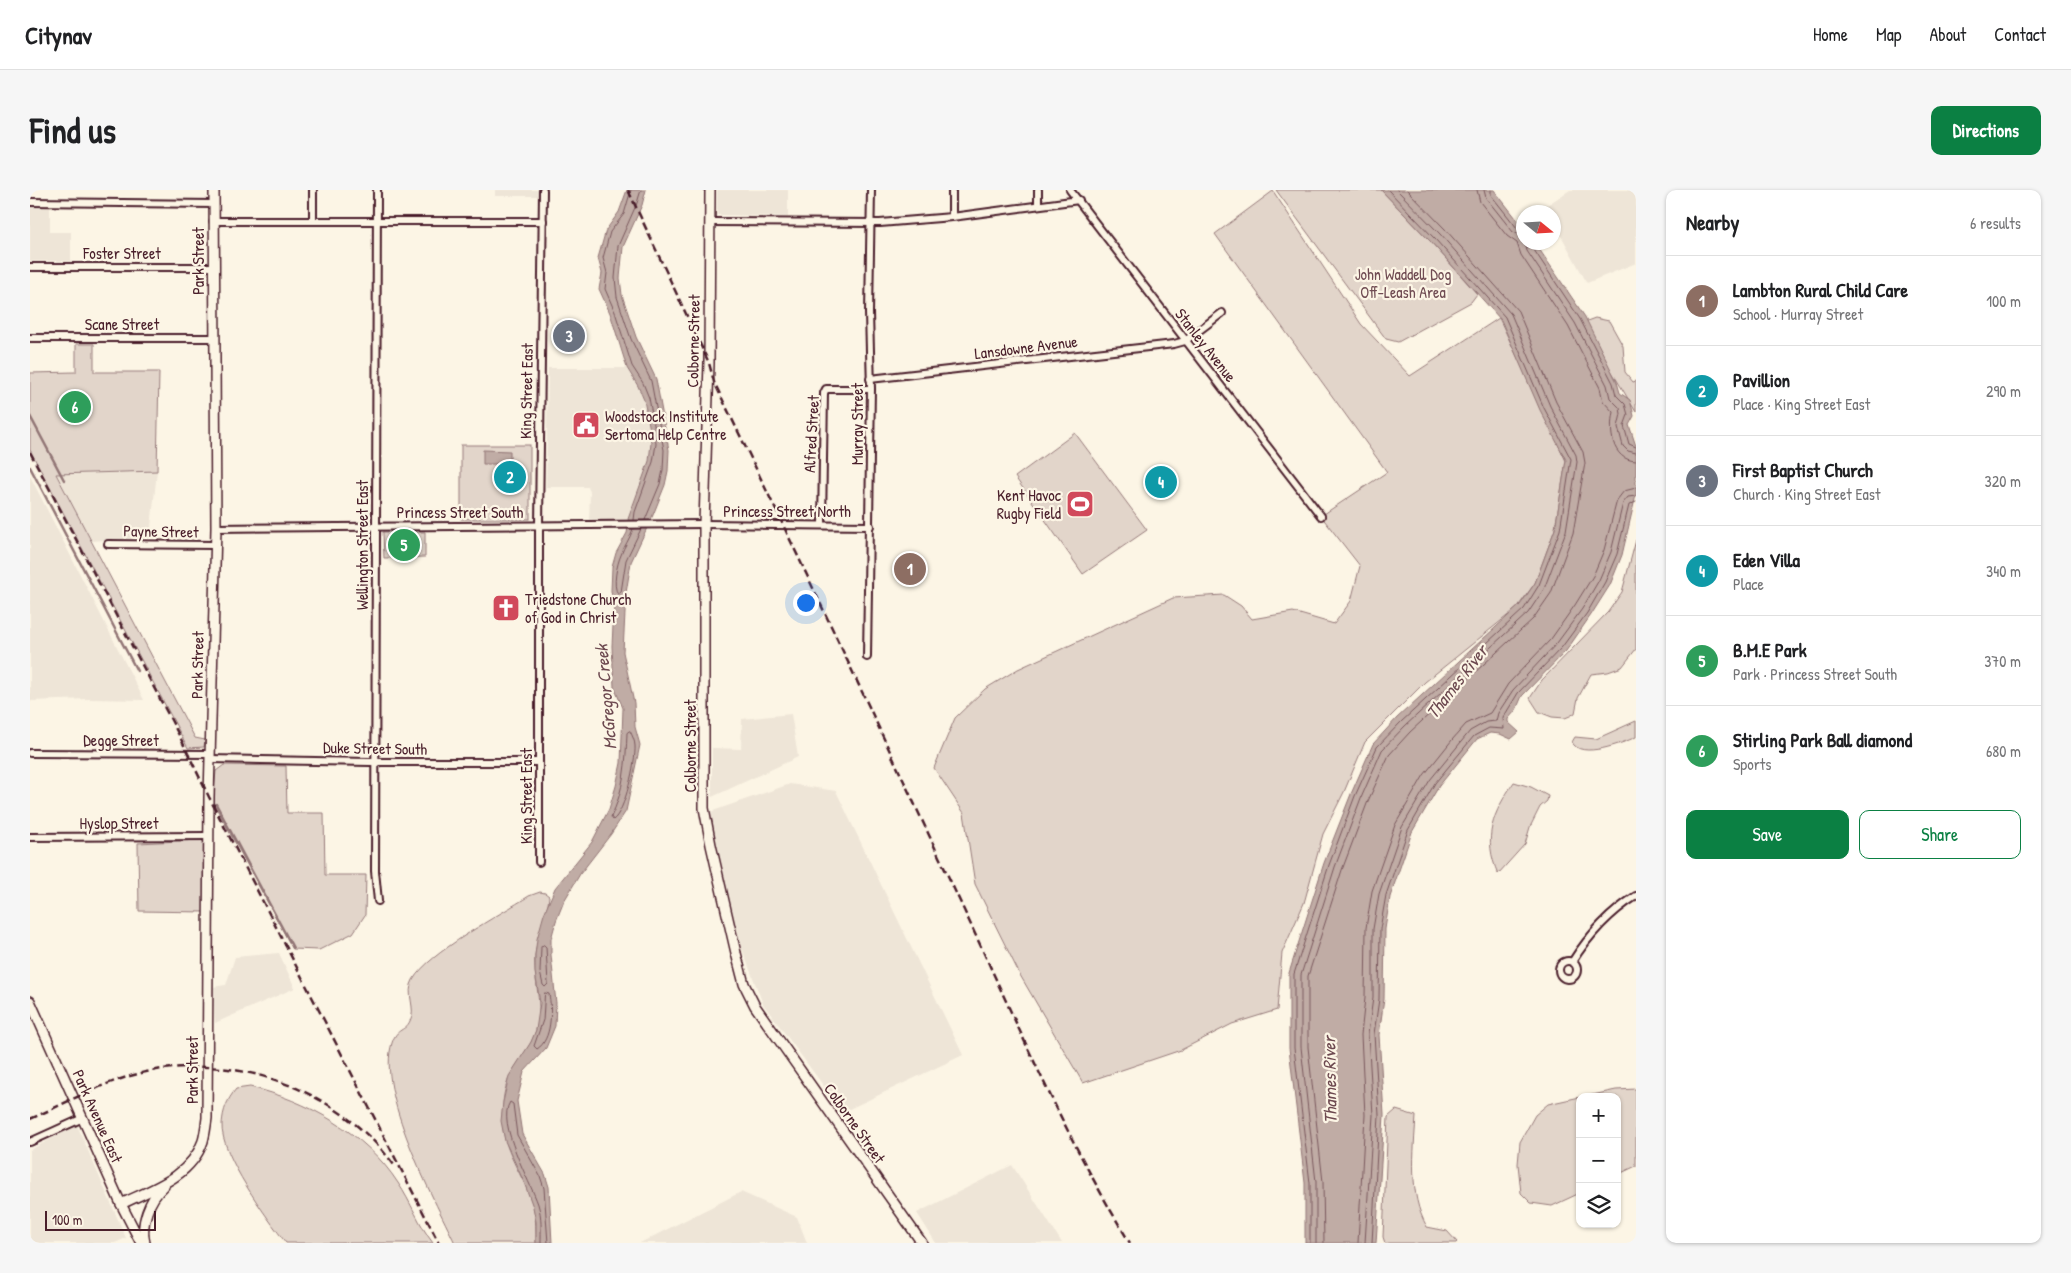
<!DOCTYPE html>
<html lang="en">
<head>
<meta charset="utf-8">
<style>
  body { margin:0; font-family:"Patrick Hand",sans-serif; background:#f6f6f6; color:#202124 }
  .controls { position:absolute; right:15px; bottom:15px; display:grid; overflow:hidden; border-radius:10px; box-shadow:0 1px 4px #0004 }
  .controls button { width:45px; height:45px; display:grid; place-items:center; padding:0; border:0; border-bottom:1px solid #e0e0e0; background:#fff; color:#202124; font:25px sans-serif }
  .compass { position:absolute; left:1486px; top:15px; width:45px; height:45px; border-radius:50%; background:#fff; box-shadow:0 1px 4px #0004; rotate:108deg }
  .scale { position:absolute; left:15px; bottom:12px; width:111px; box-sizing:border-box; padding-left:5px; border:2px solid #4a1f2b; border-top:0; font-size:14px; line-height:18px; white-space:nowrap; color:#4a1f2b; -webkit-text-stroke:4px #fcf5e5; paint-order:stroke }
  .you { position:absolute; left:775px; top:412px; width:18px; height:18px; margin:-12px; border:4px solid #fff; border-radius:50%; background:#1a73e8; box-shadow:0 0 0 8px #1a73e833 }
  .badge { display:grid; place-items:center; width:32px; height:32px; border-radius:50%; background:#0b8043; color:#fff; font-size:16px; font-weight:700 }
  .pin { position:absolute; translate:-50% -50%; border:2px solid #fff; box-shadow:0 1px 5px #0006 }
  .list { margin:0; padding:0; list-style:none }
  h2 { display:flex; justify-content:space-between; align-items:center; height:65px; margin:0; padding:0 20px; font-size:21px }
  h2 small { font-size:16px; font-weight:400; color:#757577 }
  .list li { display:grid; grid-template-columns:32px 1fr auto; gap:15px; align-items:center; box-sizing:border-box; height:90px; padding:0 20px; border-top:1px solid #e0e0e0 }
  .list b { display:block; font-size:19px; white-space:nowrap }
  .list p { margin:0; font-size:16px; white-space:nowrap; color:#757577 }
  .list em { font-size:16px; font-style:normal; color:#757577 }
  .actions { display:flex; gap:10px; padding:15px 20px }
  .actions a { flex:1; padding:11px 0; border:1px solid #0b8043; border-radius:10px; text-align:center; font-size:18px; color:#0b8043 }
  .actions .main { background:#0b8043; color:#fff }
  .icon { flex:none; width:28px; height:28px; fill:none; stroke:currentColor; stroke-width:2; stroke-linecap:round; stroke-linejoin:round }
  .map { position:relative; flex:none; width:1606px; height:1053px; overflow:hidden; border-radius:10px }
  header { display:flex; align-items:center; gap:30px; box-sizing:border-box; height:70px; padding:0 25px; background:#fff; border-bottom:1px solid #e0e0e0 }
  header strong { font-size:24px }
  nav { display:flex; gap:28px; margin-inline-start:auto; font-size:18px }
  .intro { display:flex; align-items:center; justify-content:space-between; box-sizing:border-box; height:120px; padding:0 30px }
  h1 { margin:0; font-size:35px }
  .button { padding:12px 22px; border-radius:10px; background:#0b8043; color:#fff; font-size:18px; font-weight:700 }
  main { display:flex; gap:30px; padding:0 30px }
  aside { flex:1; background:#fff; border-radius:10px; box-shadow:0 1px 4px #0004 }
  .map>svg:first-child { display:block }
</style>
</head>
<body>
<header>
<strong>Citynav</strong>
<nav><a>Home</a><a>Map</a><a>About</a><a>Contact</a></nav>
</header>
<div class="intro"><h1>Find us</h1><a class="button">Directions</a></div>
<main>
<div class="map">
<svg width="1606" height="1053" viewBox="0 0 1606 1053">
  <rect width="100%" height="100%" fill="#fcf5e5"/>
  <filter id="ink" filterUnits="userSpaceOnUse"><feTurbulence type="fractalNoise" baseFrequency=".02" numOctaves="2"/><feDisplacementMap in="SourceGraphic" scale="10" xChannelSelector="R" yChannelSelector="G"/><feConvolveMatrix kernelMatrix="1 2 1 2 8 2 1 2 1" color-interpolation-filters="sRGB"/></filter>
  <g filter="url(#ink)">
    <!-- built -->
    <g fill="#eee5d7">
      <path d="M465,0H510L509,6H465Z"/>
      <path d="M687,0H758V27L687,25Z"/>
      <path d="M1540,0H1606V73L1557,93L1533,49L1524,36V22H1513L1511,19Z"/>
      <path d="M0,16H20V42H41V71H0Z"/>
      <path d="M518,178H597L608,196L617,219L621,253L619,271L598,328L599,331L559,332L560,302L558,297H516Z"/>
      <path d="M127,281L120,347L61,351L26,283Z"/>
      <path d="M0,286L114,510L59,509L0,511Z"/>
      <path d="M761,524L768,567L682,607V558L711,559L712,529Z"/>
      <path d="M760,594L806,601L933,865L813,922L733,814L704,738L680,622Z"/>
      <path d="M249,763L265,798L185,833L182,797L196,795L205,767Z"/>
      <path d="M47,935L96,1048L85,1053H0V960Z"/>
      <path d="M982,975L1032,1053H906L887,1023Z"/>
      <path d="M711,1002L767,1027L777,1053H610Z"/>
    </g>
    <!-- green -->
    <g fill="#e2d5ca" stroke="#967a7a">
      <path d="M1246,0H1351L1401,52L1447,104L1441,112L1368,152L1356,149Z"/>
      <path d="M1243,1L1331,134L1380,186L1469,128L1536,271L1525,339L1505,393L1487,418L1395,492L1335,552L1314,602L1293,644L1274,713L1252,763L1247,820L1202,834L1151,860L1053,893L990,785L945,694L934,623L904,578L925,528L955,499L988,479L1143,408L1194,405L1211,416L1222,429L1263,422L1304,434L1321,411L1330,376L1291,326L1357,282L1185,44Z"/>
      <path d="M1565,128L1579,131L1593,156L1595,182L1603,192L1606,191V222L1557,140V131Z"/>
      <path d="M46,154H64V182H129L127,281L26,284L165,548L175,550L174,557L158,558L0,260V183L46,182Z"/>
      <path d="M1045,243L1117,340L1053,384L985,287Z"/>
      <rect x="431" y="255" width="69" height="74"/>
      <path d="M353,342H395V367L354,368Z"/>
      <path d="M1606,350V459L1592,477L1578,482L1561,484L1548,508L1545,523L1540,526L1535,528L1522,527L1509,522L1500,508L1512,490L1578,422L1592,402Z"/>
      <path d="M1606,531V547C1593,553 1550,570 1542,552L1545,547L1566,549Z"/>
      <path d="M194,575L256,576L257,623H294L295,685H336L335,725L323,743L289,760L263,759L183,612L186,581Z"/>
      <path d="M1484,592L1501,597L1518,606L1517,611L1510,617L1500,637L1495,654L1468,684C1452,647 1463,623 1484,592Z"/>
      <path d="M171,650L175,653L176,722L109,721L108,653Z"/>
      <path d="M510,702L515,703L519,706C518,725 507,744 505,765C503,791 514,815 506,840C497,869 474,880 473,915C472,927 472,938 475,949C481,973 498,994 504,1019C506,1030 506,1041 506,1053H425C403,1007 346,902 362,853C367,837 375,842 380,831C387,818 375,804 383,790C398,763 471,724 499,706Z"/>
      <path d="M220,897C276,910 336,943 368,993C381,1012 389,1035 403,1053H256C238,1029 190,965 192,934C193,920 197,910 206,899Z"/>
      <path d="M1606,899V976L1587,985V907H1553L1586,900Z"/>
      <path d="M1550,907V1003L1522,1016L1501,1013L1491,1003L1488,974L1490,952L1505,925L1518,914Z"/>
      <path d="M1366,920L1386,926C1384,963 1378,1003 1397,1037L1417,1041L1427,1052L1426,1053H1355L1353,1047L1358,927Z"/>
    </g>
    <!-- water -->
    <g fill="#c0aca5" stroke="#917474">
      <path d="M597,0H616L612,15L593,57L590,88L592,105L606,147L626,189L639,260L638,281L635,295L623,325L601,372L596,403L593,462L604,513L605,537L610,555L596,621L581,644L550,684L534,711L526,731L521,749V765L526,813L525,836L516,858L494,882L487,911L492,944L515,984L519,997L522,1053H506V1032L503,1017L494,992L475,951L471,931L473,912L479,886L501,852L506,840L510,813L505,782V765L507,749L514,724L525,698L562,652L579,619L586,596L591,573L593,518L584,497L582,456L584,416L581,401L582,377L586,363L597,343L599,331L598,329L619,271L621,253L620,240L614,210L608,196L597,178L580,123L569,99L572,83L568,68L576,40L589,22Z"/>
      <path d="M1351,0H1464L1493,37L1494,52L1505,53L1555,127L1587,192L1590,203L1600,210L1604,226L1599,235L1606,256V305L1592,365L1580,395L1561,425L1536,461L1492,506L1486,520L1478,529V532L1489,542L1481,549L1470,544L1460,543L1447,549L1409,596L1382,642L1360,707L1355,739L1354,809L1349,845L1354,925L1346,1053H1275V993L1259,858V783L1294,673L1321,604L1343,554L1367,528L1490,415L1505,393L1525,339L1536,270L1510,220L1471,130L1401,52Z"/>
      <path d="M453,260L480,261V274H453Z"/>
    </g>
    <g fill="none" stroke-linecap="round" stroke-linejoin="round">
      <!-- shore -->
      <g stroke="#79575c" stroke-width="1">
        <path d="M601,0L594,24L580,42L573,68L577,83L575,99L585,122L602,176L613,193L619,208L625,240L626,254L623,272L605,322L604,330"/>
        <path d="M611,0L607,13L588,56L585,88L587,107L601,149L621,191L634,260L633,280L630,294L615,330"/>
        <path d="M1447,0L1450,12L1477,46L1487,53L1491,65L1538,136L1570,198L1573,211L1583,222C1579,240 1581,270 1606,271"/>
        <path d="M1454,0L1456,8L1483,42L1494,46"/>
        <path d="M1461,0V5L1487,38L1494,40"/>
        <path d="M1495,52L1497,61L1545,133L1577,195L1580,208L1590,218L1591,224L1588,237L1593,256L1598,261L1606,263"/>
        <path d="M1501,52L1502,57L1550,129L1583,193L1586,205L1595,214L1598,225L1594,236L1599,254L1606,257"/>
        <path d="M603,339C600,349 594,356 591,365C587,374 582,396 588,404L591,402L596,370L611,339"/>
        <path d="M600,541C602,545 605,551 605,556C606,571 595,622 583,630L581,627C594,601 596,572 597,543Z"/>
        <path d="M514,755L516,757L518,794L515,797L513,795L510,782L511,757Z"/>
        <path d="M515,803L519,804C522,820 522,850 507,859L504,856L513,830Z"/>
        <path d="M511,1053C511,1040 512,1027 508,1014C500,991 466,933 480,912L483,914L487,945L510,986L514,998L518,1053"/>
        <path d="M1280,1053V993L1264,858V784L1299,675L1325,606L1347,557L1371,532L1494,419L1509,395L1530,340L1541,269L1514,218L1475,127L1405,49L1358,0"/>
        <path d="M1286,1053V992L1271,857V785L1305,677L1331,608L1352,560L1375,536L1498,423L1514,399L1536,341L1547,272L1546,265L1520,216L1481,124L1410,44L1367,0"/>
        <path d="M1294,1053L1293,992L1278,857V786L1312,680L1338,611L1359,565L1380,542L1503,429L1521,403L1543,343L1555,273L1553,262L1526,212L1488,121L1415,39L1377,0"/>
        <path d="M1328,1053L1335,925L1331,845L1335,808L1336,738L1342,701L1365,635L1394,585L1422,550L1436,534L1460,523L1478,494L1521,449L1545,415L1563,386L1574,360L1587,310L1594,301L1606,298"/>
        <path d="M1335,1053L1343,925L1338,844L1343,808V739L1349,704L1372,637L1400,590L1440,541L1456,532L1466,531L1468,523L1483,500L1527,453L1552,419L1569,390L1581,362L1593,313L1598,307L1606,306"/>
        <path d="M1342,1053L1349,925L1344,844L1349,809L1350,739L1356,705L1378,640L1405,593L1444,546L1459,538L1474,539L1473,528L1488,503L1532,457L1557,423L1575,392L1587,364L1599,315L1606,312"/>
      </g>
      <!-- stream -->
      <g stroke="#917474" stroke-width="2.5">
        <path d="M0,226L34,290"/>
        <path d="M0,277L107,481"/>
        <path d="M186,614L263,758"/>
      </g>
      <defs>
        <g id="street">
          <path d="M347,0L345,681L348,711"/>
          <path d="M1008,0V15"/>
          <path d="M1040,0L1291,326"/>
          <path d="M0,12L184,14"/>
          <path d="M922,27V0"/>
          <path d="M283,30V0"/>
          <path d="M183,31H513"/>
          <path d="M680,32L850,33L922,27L1049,10"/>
          <path d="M0,77H184"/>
          <path d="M0,148H183"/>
          <path d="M840,189L1144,154L1155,151L1192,123"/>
          <path d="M792,335L794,203L796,199H841"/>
          <path d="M186,338L674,334L840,336"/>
          <path d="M78,354L184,355"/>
          <path d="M837,467L841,199L839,123L841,0"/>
          <path d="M0,563L181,564"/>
          <path d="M180,569L339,572H509"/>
          <path d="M0,647L178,646"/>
          <path d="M509,672V336L513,0"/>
          <circle cx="1538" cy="780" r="9"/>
          <path d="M1542,772C1559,745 1579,723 1606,706"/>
          <path d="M0,952L53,928"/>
        </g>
        <g id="secondary">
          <path d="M680,0L679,173L674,334V618L681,655L706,763L714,794L725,816L892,1053"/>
          <path d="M0,811L91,1014L111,1053"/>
          <path d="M91,1014C122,999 161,987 173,951C175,944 176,936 177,928L179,607L186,338L184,0"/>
          <path d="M115,1053C110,1034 119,1009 134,996"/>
        </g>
      </defs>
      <!-- street casing -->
      <use href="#street" stroke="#4a1f2b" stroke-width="10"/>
      <!-- secondary casing -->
      <use href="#secondary" stroke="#4a1f2b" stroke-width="12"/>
      <!-- street -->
      <use href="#street" stroke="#fcf5e5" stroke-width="6"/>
      <!-- secondary -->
      <use href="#secondary" stroke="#fcf5e5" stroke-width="9"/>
      <!-- rail -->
      <g stroke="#4a1f2b" stroke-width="2.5" stroke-dasharray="8 4" stroke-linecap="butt">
        <path d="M598,0L679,173L684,192C769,366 851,542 933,718C986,831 1035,947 1100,1053"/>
        <path d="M0,262L150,547L179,607L409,1053"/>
        <path d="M0,929C32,915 64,897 97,887C193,857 305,895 364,975"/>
      </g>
    </g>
  </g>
  <!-- icons -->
  <defs>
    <symbol id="civic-square" viewBox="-11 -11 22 22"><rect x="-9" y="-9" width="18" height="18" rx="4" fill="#d1495b" stroke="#fcf5e5"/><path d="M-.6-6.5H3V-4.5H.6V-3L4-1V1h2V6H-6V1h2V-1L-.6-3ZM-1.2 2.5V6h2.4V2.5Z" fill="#fff"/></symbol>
    <symbol id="stadium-square" viewBox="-11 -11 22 22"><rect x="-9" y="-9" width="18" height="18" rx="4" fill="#d1495b" stroke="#fcf5e5"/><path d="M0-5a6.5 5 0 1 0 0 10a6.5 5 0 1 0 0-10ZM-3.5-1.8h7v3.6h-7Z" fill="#fff"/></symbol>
    <symbol id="church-square" viewBox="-11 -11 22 22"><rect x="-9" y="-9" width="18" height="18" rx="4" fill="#d1495b" stroke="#fcf5e5"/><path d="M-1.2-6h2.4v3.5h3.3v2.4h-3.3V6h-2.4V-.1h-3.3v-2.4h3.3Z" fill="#fff"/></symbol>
  </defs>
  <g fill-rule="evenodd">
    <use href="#civic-square" x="540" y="219" width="32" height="32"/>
    <use href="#stadium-square" x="1034" y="298" width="32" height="32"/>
    <use href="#church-square" x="460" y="402" width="32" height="32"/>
  </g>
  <g text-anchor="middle" stroke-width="4.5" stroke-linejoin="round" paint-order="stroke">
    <!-- street labels -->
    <g font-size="16" fill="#4a1f2b" stroke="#fcf5e5">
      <text x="92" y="69">Foster Street</text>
      <text transform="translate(168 71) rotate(-90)" y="6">Park Street</text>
      <text x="92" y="140">Scane Street</text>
      <text transform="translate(663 151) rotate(-89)" y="6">Colborne Street</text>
      <text transform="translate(1176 155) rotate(52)" y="6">Stanley Avenue</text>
      <text transform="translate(996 157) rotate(-7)" y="6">Lansdowne Avenue</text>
      <text transform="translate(496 201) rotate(-89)" y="6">King Street East</text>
      <text transform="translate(827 234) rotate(-90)" y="6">Murray Street</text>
      <text transform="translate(781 244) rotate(-87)" y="6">Alfred Street</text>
      <text x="757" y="327">Princess Street North</text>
      <text x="430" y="328">Princess Street South</text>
      <text transform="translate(131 341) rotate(1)" y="6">Payne Street</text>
      <text transform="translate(332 355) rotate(-90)" y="6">Wellington Street East</text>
      <text transform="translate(167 475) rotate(-89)" y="6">Park Street</text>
      <text x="91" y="556">Degge Street</text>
      <text transform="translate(660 556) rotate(-90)" y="6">Colborne Street</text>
      <text transform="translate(345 558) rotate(1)" y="6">Duke Street South</text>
      <text transform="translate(496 606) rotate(-90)" y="6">King Street East</text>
      <text x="89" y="639">Hyslop Street</text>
      <text transform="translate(162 880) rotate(-90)" y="6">Park Street</text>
      <text transform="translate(68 926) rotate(66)" y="6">Park Avenue East</text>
      <text transform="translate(825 933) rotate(55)" y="6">Colborne Street</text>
    </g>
    <!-- park labels -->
    <g font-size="16" fill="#704c53" stroke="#fcf5e5">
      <text x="1373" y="90">John Waddell Dog<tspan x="1373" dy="18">Off-Leash Area</tspan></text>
    </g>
    <!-- poi labels -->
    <g font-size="16" fill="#4a1f2b" stroke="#fcf5e5" text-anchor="start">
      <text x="575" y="232">Woodstock Institute<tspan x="575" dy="18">Sertoma Help Centre</tspan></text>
      <text x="1031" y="311" text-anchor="end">Kent Havoc<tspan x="1031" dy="18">Rugby Field</tspan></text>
      <text x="495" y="415">Triedstone Church<tspan x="495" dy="18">of God in Christ</tspan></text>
    </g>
    <!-- water labels -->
    <g font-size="18" font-style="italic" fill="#6d4950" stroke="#fcf5e5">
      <text transform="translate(1427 492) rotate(-52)" y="6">Thames River</text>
      <text transform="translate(576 507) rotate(-95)" y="6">McGregor Creek</text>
      <text transform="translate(1300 890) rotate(-91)" y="6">Thames River</text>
    </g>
  </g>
</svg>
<div class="controls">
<button>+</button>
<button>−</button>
<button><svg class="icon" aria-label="layers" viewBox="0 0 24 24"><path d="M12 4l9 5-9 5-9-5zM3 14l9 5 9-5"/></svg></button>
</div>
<svg class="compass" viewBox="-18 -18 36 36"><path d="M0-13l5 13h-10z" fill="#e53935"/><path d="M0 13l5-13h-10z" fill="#757577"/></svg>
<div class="scale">100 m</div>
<div class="you"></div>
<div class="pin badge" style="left:880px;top:379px;background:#8d6e63">1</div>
<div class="pin badge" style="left:480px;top:287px;background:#0f9aa8">2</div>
<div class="pin badge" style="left:539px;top:146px;background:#6b7280">3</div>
<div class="pin badge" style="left:1131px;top:292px;background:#0f9aa8">4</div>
<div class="pin badge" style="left:374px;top:355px;background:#2e9e5b">5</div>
<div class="pin badge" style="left:45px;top:217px;background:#2e9e5b">6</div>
</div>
<aside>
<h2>Nearby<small>6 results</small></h2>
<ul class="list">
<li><span class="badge" style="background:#8d6e63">1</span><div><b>Lambton Rural Child Care</b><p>School · Murray Street</p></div><em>100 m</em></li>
<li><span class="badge" style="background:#0f9aa8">2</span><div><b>Pavillion</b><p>Place · King Street East</p></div><em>290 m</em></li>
<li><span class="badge" style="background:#6b7280">3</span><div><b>First Baptist Church</b><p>Church · King Street East</p></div><em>320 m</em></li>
<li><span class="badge" style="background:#0f9aa8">4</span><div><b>Eden Villa</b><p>Place</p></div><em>340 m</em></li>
<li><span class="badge" style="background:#2e9e5b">5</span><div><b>B.M.E Park</b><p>Park · Princess Street South</p></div><em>370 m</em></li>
<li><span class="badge" style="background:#2e9e5b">6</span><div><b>Stirling Park Ball diamond</b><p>Sports</p></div><em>680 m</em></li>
</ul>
<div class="actions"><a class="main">Save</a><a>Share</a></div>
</aside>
</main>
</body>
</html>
